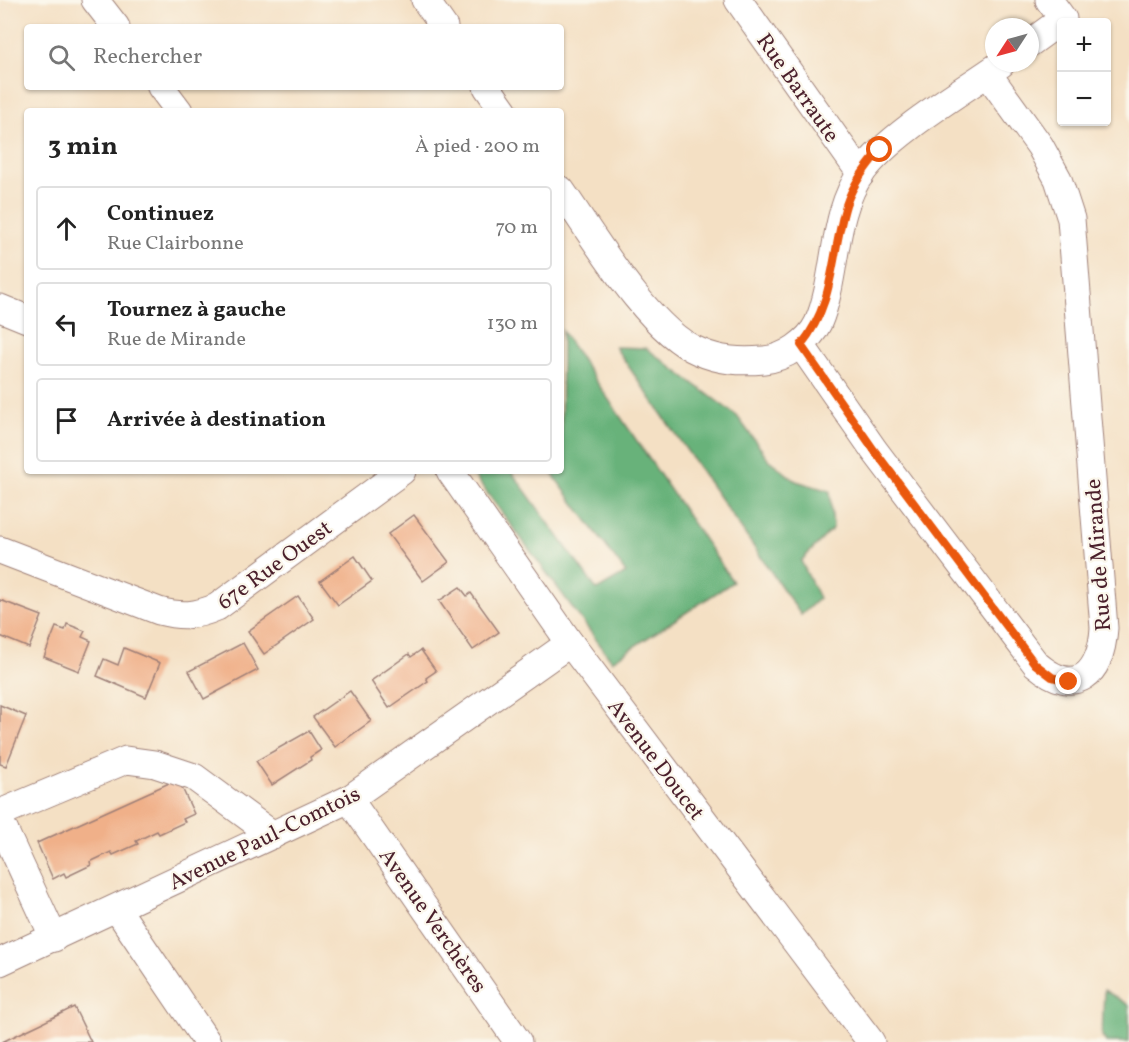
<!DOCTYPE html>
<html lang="fr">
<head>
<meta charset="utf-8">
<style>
  body { margin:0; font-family:Vollkorn,serif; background:#f6f6f6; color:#222 }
  .controls { position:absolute; right:18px; top:18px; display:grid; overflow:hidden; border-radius:6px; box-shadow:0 2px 4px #0004 }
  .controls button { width:54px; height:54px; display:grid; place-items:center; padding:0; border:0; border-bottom:2px solid #e0e0e0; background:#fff; color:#222; font:30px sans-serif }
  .compass { position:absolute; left:985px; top:18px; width:54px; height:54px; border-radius:50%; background:#fff; box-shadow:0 2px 4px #0004; rotate:234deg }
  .stop { position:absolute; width:18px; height:18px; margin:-14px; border:4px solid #ea580c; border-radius:50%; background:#fff }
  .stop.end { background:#ea580c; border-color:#fff; box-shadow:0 2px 6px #0008 }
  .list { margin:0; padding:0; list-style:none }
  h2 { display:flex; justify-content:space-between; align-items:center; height:78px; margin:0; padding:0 24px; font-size:26px }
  h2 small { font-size:20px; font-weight:400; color:#767676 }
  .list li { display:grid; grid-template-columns:39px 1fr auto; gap:18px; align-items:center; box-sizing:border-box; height:84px; margin:0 12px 12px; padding:0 12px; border:2px solid #e0e0e0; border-radius:6px }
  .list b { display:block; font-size:22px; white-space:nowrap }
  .list p { margin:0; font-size:20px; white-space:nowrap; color:#767676 }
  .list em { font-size:20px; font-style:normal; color:#767676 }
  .icon { flex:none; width:33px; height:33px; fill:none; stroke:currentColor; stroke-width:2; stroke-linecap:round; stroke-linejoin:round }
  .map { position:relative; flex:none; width:1129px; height:1042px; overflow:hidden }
  .search { position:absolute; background:#fff; box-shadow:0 2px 4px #0004; left:24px; top:24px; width:540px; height:66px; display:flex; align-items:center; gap:15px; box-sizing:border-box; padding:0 21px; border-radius:6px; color:#767676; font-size:22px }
  .panel { position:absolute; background:#fff; box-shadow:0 2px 4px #0004; left:24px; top:108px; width:540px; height:366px; border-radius:6px }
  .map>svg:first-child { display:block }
</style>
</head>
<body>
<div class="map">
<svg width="1129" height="1042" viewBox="0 0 1129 1042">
  <rect width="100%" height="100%" fill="#fbf7ec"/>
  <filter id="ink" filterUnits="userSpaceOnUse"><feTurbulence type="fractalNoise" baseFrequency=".0167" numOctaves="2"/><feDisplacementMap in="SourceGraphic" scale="12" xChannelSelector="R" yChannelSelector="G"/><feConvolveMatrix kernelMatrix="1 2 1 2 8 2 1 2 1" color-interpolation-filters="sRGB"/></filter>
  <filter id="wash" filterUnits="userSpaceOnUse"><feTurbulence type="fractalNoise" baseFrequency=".008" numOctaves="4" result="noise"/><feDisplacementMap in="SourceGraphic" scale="24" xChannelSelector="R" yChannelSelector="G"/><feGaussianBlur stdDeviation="1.35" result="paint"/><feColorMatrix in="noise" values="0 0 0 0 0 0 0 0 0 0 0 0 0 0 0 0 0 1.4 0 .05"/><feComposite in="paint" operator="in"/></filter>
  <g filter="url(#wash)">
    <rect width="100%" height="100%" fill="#f4e0c4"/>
    <!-- forest -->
    <g fill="#68b27a" stroke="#596852" stroke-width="1.5">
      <path d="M562,331L733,582L612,661L471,471H511L597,590L626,573L550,471H561Z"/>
      <path d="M615,347L646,348L737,416L769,460L796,481L830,491L833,528L801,561L819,598L801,615Z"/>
      <path d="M1104,990L1129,1005V1042H1106L1102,1036Z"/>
    </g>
    <g id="blocks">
      <!-- building -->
      <g fill="#f0b089">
        <path d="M414,515L449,562L423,581L388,534Z"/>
        <path d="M355,556L372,581L338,605L320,581Z"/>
        <path d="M460,587L467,596L471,593L499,632L473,650L439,601Z"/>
        <path d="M298,596L314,619L264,654L248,631Z"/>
        <path d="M0,600L42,616L29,648L0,636Z"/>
        <path d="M67,624L85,631L82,637L91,641L79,671L44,657L56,627L65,630Z"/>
        <path d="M243,643L258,670L204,699L189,671Z"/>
        <path d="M124,648L160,663L146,697L97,676L104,659L118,665Z"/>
        <path d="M421,650L436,671L426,678L428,681L389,708L371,681L409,654L411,657Z"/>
        <path d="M350,691L371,721L335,747L313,717Z"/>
        <path d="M0,705L26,716L6,766L0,764Z"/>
        <path d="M309,731L321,750L310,757L311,760L272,785L256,761Z"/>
        <path d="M178,779L194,814L183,819L185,822L159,834L157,831L136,841L138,844L113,855L111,852L90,862L91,865L66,877L64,873L53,879L37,843Z"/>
        <path d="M74,1007L91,1042H2L44,1022Z"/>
      </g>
    </g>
  </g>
  <g filter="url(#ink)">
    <use href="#blocks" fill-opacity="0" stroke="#9f8078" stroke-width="1.5"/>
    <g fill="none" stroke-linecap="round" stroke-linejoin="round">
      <defs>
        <g id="minor">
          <path d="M95,0L116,27"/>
          <path d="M425,0L444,27"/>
          <path d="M738,0L861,174"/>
          <path d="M1030,43L1063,19L1049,0"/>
          <path d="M161,87L179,111"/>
          <path d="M487,87L504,111"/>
          <path d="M561,190C592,234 649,331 698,351C720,361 741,362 764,360C785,358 809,342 818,323C838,276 831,214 862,172C891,133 960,93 1001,64"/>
          <path d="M0,308L27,319"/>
          <path d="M801,345L874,450L1036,664C1076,698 1101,675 1104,628L1071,219L1058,179L1040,146L988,74"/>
          <path d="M450,471L570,643L871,1042"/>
          <path d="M0,550L159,611C182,617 196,616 217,607L402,471"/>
          <path d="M349,799L518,1042"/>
          <path d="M0,813L126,760L155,764L194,777L273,835"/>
          <path d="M0,821L54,938"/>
          <path d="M117,909L207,1042"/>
          <path d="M0,962L349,799L570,643"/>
        </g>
      </defs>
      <!-- minor casing -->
      <use href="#minor" stroke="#9f8078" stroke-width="29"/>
      <!-- minor -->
      <use href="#minor" stroke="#fff" stroke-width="27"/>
    </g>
  </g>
  <g fill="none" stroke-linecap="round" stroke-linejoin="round" filter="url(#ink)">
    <!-- route -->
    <path stroke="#ea580c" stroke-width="8" d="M880,150C866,167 853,184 846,205C831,255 835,303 801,345L874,450L1035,664L1052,677L1069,682"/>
  </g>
  <g text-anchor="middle" stroke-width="4.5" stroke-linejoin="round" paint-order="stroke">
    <!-- street labels -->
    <g font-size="22" fill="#4a1f2b" stroke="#fbf7ec">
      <text transform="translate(799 87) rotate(55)" y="8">Rue Barraute</text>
      <text transform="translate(1097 555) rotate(-94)" y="8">Rue de Mirande</text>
      <text transform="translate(274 564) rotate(-36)" y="8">67e Rue Ouest</text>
      <text transform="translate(657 759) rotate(53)" y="8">Avenue Doucet</text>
      <text transform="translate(264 837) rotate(-26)" y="8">Avenue Paul-Comtois</text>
      <text transform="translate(434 920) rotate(55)" y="8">Avenue Verchères</text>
    </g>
  </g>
</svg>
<div class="controls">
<button>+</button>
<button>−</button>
</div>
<svg class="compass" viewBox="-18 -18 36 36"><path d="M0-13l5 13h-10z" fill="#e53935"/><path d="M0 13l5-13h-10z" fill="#767676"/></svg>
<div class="stop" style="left:880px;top:150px"></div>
<div class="stop end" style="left:1069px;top:682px"></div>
<div class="search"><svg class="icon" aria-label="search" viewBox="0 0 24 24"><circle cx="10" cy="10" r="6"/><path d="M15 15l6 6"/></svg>Rechercher</div>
<section class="panel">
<h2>3 min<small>À pied · 200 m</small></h2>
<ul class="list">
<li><svg class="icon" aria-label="ahead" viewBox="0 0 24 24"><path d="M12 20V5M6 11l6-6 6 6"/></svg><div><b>Continuez</b><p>Rue Clairbonne</p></div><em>70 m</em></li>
<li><svg class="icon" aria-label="left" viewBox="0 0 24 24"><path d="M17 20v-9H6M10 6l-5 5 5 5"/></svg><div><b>Tournez à gauche</b><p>Rue de Mirande</p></div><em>130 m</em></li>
<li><svg class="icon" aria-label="arrive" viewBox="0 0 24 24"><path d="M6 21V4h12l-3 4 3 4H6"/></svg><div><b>Arrivée à destination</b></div></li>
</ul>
</section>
</div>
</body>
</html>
